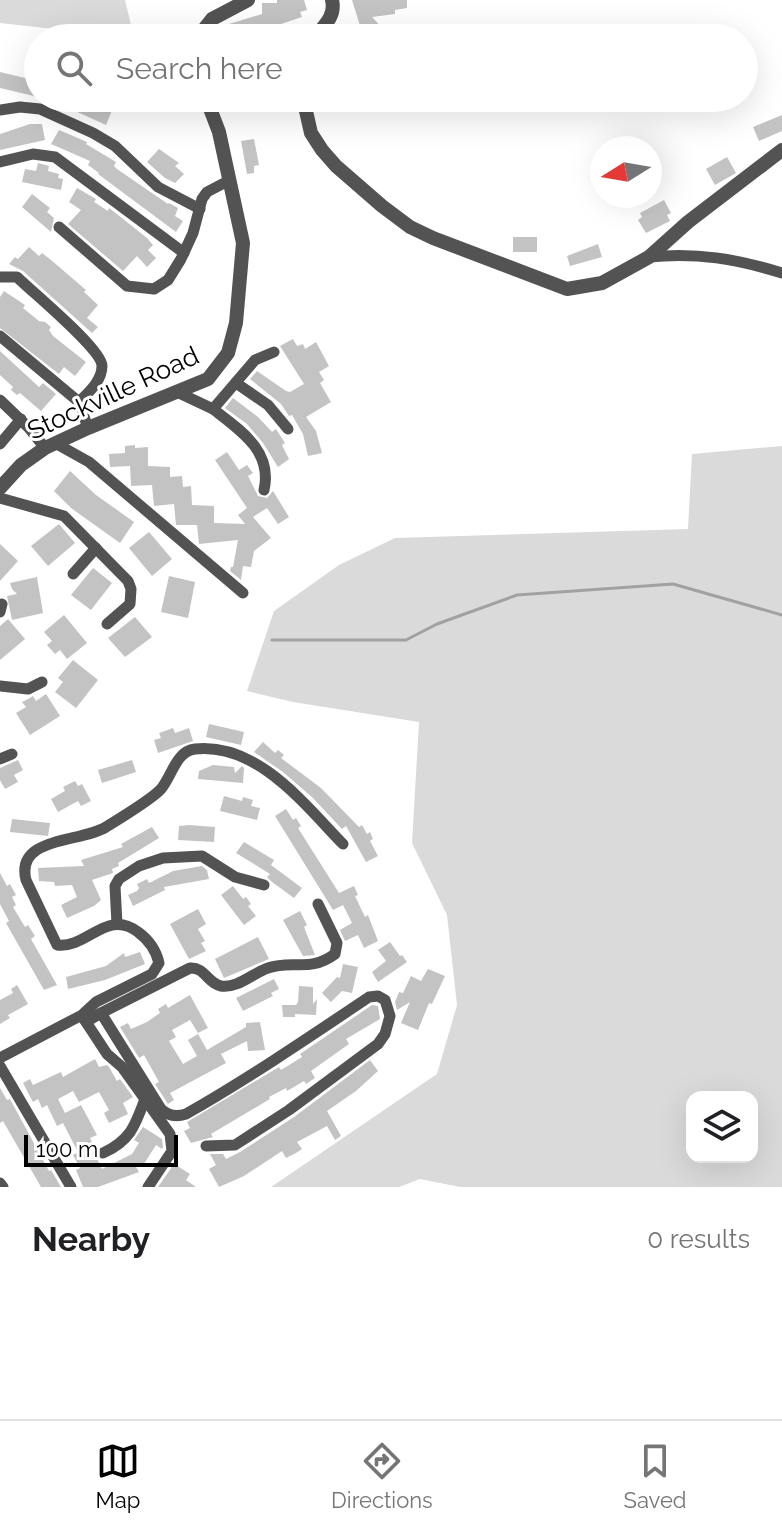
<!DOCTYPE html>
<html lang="en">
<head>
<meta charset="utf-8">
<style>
  body { margin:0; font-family:Raleway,sans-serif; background:#f6f6f6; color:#202124 }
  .controls { position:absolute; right:24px; bottom:24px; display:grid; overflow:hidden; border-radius:16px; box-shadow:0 8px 32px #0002 }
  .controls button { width:72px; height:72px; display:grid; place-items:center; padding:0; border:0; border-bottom:2px solid #e0e0e0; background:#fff; color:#202124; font:40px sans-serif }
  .compass { position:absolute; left:590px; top:136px; width:72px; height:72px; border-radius:50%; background:#fff; box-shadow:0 8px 32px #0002; rotate:259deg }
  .scale { position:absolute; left:24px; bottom:20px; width:154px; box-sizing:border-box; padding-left:8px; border:4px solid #000; border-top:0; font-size:22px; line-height:28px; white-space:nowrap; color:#000; -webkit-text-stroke:6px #fff; paint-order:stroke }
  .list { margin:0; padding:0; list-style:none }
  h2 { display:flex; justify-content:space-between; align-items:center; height:104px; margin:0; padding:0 32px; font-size:34px }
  h2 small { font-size:26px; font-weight:400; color:#757577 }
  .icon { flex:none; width:44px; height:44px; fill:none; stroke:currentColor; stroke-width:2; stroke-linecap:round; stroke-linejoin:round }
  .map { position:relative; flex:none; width:782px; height:1187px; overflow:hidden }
  .search { position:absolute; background:#fff; box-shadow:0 8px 32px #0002; left:24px; right:24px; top:24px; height:88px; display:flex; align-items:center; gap:20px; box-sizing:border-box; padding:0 28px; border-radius:44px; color:#757577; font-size:30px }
  .sheet { height:232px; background:#fff }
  nav { display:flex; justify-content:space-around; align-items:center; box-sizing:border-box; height:112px; border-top:2px solid #e0e0e0; background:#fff; font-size:22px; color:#757577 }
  nav a { display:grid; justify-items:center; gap:4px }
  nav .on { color:#000 }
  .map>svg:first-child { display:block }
</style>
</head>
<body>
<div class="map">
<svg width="782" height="1187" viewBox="0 0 782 1187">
  <rect width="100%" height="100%" fill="#fff"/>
  <!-- green -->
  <g fill="#dadada" fill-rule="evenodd">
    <path d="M0,0H125L133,33L130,38H72L54,29L0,23Z"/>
    <path d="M782,446V1187H460L420,1179L399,1187H271L437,1074L457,1005L447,915L412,843L419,722L293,702L247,691L274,611L339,565L395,538L688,529L692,454ZM692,1097H752V1157H692Z"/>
  </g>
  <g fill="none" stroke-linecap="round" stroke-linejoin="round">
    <!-- stream -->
    <path stroke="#a1a1a1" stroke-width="3" d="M272,640H406L437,624L517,595L673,584L782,615"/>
  </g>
  <!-- building -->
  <g fill="#c3c3c3">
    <path d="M277,0H304L307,10L300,12L302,17L275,26L272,33H250L252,38H233L229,24L262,14V3H277Z"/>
    <path d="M352,0H407V8L395,10V14L372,17L385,31L377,38H365L359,31L361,29Z"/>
    <path d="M0,72L38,81V97L0,88Z"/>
    <path d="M81,98H96L113,108L106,125L75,111Z"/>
    <path d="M782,115V131L759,141L753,127Z"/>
    <path d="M30,124H42L45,140L0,150V134Z"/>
    <path d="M59,130L87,142L86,144L116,162L114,166L117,169L168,204L169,203L178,208L175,216L183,221L176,232L98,174L99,173L88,165L90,161L51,144Z"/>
    <path d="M254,139L259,165L254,166V173L247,174L241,141Z"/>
    <path d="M159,149L179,163L175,166L184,174L175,183L165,178L147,162Z"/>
    <path d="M727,157L736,173L715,185L706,169Z"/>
    <path d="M38,163L49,166L48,171L59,174L58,178L63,179L61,190L22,182L25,169L36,171Z"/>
    <path d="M77,188L96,199L94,202L108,211L109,208L113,211L147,238L153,245L148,250L156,258L147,267L137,256L123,271L68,224L81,210L69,202Z"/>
    <path d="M32,194L50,208L47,212L54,218L51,232L22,207Z"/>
    <path d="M664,200L671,213L667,215L670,221L646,233L638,220L642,217L640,213Z"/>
    <rect x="513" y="237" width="24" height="15"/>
    <path d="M598,244L602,257L570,266L567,256Z"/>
    <path d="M29,247L39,256L42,253L51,260L86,290L84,292L98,305L87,318L98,327L92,333L23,271L9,264L15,257L18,259Z"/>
    <path d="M4,291L25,305L23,308L39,321L45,322L51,327L49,330L53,336L86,362L75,376L64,367L59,374L0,328V297Z"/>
    <path d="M293,339L297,346L303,344L305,349L316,342L329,366L319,372L324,380L320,383L331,402L306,417L316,431L322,453L308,456L303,434L292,415L289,416L281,404L250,379L257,371L286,391L290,392L304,384L280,346Z"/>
    <path d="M0,351L39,387L43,383L56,394L41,411L20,393L17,395L11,390L13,387L0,375Z"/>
    <path d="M233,398L258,417L272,432L276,429L285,443L282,445L289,459L278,467L263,443L247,424L225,408Z"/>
    <path d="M135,445V448L148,447V466L170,467V477L182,476L183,487L191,486L192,505L214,506V523L245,524L238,515L247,508L215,460L227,452L239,470L247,465L253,473L248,476L258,496L267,498L273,491L289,517L278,524L267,508L253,517L271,538L254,551L251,567L243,566L241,580L230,571L231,567H233L238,540L199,544L197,525H176L174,504L154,506L152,485L131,486L130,466L110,467L109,454L125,453V446Z"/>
    <path d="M70,471L96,495L134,522L120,543L71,508L54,491Z"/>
    <path d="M59,524L75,543L48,566L31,546Z"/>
    <path d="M149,532L172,559L152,576L129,548Z"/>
    <path d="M0,544L18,561L0,581Z"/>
    <path d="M93,568L112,583L91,610L71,595Z"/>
    <path d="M169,576L195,582L188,618L161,612Z"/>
    <path d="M37,577L43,613L12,620L7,596L17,594L12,589L10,583Z"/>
    <path d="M64,615L87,643L67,659L60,650L55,654L47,645L52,641L44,632Z"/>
    <path d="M135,617L152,637L125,657L108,638Z"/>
    <path d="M8,619L25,639L0,660V626Z"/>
    <path d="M73,660L98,680L76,708L55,692L63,682L58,678Z"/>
    <path d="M46,694L60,716L30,735L16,713L26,707L22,702L28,699L33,696L36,701Z"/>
    <path d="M209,724L244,732L241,745L206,737Z"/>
    <path d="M173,728L175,733L189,728L193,741L158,753L154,740L161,738L159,733Z"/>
    <path d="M263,742L275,753L278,750L284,755L281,758L321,788L359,827L362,825L367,834L370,832L373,839L370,841L378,856L366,862L346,826L342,829L313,798L283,772L254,752Z"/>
    <path d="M18,760L23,770L14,775L18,782L5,789L0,780V768Z"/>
    <path d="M132,760L136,772L102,783L98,770Z"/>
    <path d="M213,765L234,767L235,773L242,766L244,768L243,783L198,779L199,771Z"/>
    <path d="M75,781L78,786L82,784L91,801L81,806L78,801L58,812L51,799L65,791L63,787Z"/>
    <path d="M224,796L242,801L243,797L253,800L251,806L260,808L257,820L220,811Z"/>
    <path d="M286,809L293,820L296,818L301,826L298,828L339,893L354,886L358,895L355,896L365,917L368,915L378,941L364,948L358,935L345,941L340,930L352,923L343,905L333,910L275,816Z"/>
    <path d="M12,819L50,823L48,836L10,832Z"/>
    <path d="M189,825L215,827L214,842L178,840L179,826Z"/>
    <path d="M152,827L159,838L118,863L119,866L112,869L113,873L92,880L101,900L94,906L67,918L61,905L77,897L72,885L55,886L54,882L39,881L38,868L84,866L81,860L123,847L121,844Z"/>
    <path d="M244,842L274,860L271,865L302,888L294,898L272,882L267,877L270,874L236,853Z"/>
    <path d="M202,866L207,870L209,879L164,887L165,890L133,906L128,895L137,891L139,888L137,884L147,879L149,883L173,871Z"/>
    <path d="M0,873L7,886L10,884L16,895L12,897L16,905L13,907L25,927L28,925L35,936L31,939L57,985L44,990L6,923L9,921L0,904Z"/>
    <path d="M233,886L243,899L246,897L251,904L248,906L256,916L244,925L221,895Z"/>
    <path d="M198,909L206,924L198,929L205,941L201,943L206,951L189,959L170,924Z"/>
    <path d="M300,911L307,925L304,927L315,955L303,956L283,920Z"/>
    <path d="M258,937L269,959L224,978L215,959Z"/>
    <path d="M390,942L400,956L402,955L407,962L378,982L372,972L386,961L378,950Z"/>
    <path d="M140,952L145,964L105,980L68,989L66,977L106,966L124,953L125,957Z"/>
    <path d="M343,964L358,967L352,993L342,991L331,1002L322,993L337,977L340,978Z"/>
    <path d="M428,969L445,976L432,1004L429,1003L418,1030L401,1023L410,1002L397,1010L395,1002L399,992L403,993L411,976L421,981Z"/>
    <path d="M274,979L279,989L271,993L273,996L243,1011L236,998Z"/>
    <path d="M17,985L28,1004L8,1015L10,1018L0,1024V1000L13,993L11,989Z"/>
    <path d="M299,986L313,987V1004L317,999L316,1015L295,1014V1017H283L282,1005H296L298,1002Z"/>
    <path d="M190,995L208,1028L198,1033L190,1020L172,1030L176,1037L169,1041L183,1064L197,1056L188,1040L198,1034L207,1050L246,1027V1023L260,1022L265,1050L248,1051L247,1041L221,1054L226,1063L170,1093L174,1100L168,1104L155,1084L159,1082L144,1055L139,1058L120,1027L128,1023L131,1029L147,1022L160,1013L158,1009L166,1004L168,1008Z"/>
    <path d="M372,1005L378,1006L380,1019L346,1039L349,1044L311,1071L315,1078L306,1084L304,1081L287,1091L286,1088L269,1097L270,1099L211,1134L213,1137L191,1143L184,1131L190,1128L187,1122L279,1067L281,1070L302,1057L300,1054Z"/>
    <path d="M95,1059L99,1067L107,1065L109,1067L117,1081L120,1079L133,1097L123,1103L128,1114L109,1123L104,1113L109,1110L99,1092L79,1102L73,1091L58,1099L65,1113L81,1105L97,1135L90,1138L93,1144L91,1146L102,1169L132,1154L139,1143L134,1140L143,1127L162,1139L163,1147L162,1149L156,1145L144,1164L136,1167L139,1172L98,1187H83L76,1170L80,1168L73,1155L78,1152L63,1123L57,1126L47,1105L42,1108L38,1099L33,1102L23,1083L30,1079L33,1085L61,1072L63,1077Z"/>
    <path d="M370,1060L378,1071L356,1091L327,1111L341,1136L335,1140L327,1126L297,1142L302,1149L296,1153L286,1158L282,1151L244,1176L219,1187L209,1169L216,1165L210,1154H223L226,1159L240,1152L294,1117Z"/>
    <path d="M0,1088L7,1100L10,1099L49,1171L51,1170L61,1187H41L3,1121L0,1123Z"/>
    <path d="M174,1164L190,1174L186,1180L196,1187H158Z"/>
  </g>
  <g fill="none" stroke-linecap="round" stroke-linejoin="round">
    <!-- minor -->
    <g stroke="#535353" stroke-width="11">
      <path d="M0,110L20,107L40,109L93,133L115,146L158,187L200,209"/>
      <path d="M0,162L33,154L55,157L184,253"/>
      <path d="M59,227L127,286L154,289L168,280L181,259L193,233L202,199L207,192L228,181"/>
      <path d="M649,257C696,252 737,259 782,273"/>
      <path d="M0,277H17C32,292 102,349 102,366C102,381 88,393 79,402"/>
      <path d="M0,336L79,402L88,428"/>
      <path d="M236,383L268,405L288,429"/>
      <path d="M177,392L213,409L255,360L274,352"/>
      <path d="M0,400L29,428L45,448"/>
      <path d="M213,409C240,430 273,451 264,490"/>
      <path d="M55,443L89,462L243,593"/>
      <path d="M0,444L21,419"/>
      <path d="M0,498L64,516L128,581L131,589L130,604L107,624"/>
      <path d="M73,574L96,548"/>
      <path d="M0,612L2,604"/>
      <path d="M0,686L28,689L42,682"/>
      <path d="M0,759L12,754"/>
      <path d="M117,924L115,886L119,879L139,866L163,858L202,856L235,877L264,885"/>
      <path d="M101,1013L190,968C205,967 207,983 221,986C237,989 253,973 268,968C293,959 309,973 335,954L337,943L318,904"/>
      <path d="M84,1019L107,1054L122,1067L170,1134L172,1151L148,1187"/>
      <path d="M86,1022L101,1013L161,1109C168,1116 177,1117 186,1114C249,1078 308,1038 369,997L378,996L385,1000L390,1016L385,1034L378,1044L289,1110L235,1145L206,1146"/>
      <path d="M0,1058L82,1015L96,1002L152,974L159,963C156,950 149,940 138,932C107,908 87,949 57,945L26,880C15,836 81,843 106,827C119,819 152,799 161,789C172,776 176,751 195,749C257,742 305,805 343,844"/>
      <path d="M0,1066L71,1187"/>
      <path d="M103,1153C130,1141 135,1126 145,1099"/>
      <path d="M0,1183L3,1187"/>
    </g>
    <!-- tertiary -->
    <g stroke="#535353" stroke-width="14">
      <path d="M197,38L212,19L248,0"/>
      <path d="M314,38C324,26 336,16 332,0"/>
      <path d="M303,98L311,133L322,150L336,166L382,206L410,227L433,238L567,289L602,283L649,257L688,222L782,150"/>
      <path d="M0,488L21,465L45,448L88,428L208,379L228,353L236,323L243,243L219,132L206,98"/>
    </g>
  </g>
  <g text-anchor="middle" stroke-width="6" stroke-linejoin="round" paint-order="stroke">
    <!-- street labels -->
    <g font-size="26" fill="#000" stroke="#fff">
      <text transform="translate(113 393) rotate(-25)" y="9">Stockville Road</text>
    </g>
  </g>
</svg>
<div class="controls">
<button><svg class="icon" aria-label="layers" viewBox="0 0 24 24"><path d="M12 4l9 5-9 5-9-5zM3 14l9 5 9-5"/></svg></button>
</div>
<svg class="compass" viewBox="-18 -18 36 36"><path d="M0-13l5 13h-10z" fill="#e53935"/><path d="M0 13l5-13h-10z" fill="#757577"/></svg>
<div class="scale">100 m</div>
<div class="search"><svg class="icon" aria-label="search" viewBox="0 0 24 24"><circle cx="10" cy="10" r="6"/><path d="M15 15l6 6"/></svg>Search here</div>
</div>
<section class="sheet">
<h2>Nearby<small>0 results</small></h2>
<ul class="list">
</ul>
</section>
<nav>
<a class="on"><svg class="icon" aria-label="map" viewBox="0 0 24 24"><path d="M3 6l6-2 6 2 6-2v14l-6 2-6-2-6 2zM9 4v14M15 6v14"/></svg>Map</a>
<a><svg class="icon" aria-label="directions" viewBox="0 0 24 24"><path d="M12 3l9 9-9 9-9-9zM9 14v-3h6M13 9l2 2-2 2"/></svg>Directions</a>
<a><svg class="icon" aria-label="saved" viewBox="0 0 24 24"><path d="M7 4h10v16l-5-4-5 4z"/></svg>Saved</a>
</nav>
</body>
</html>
